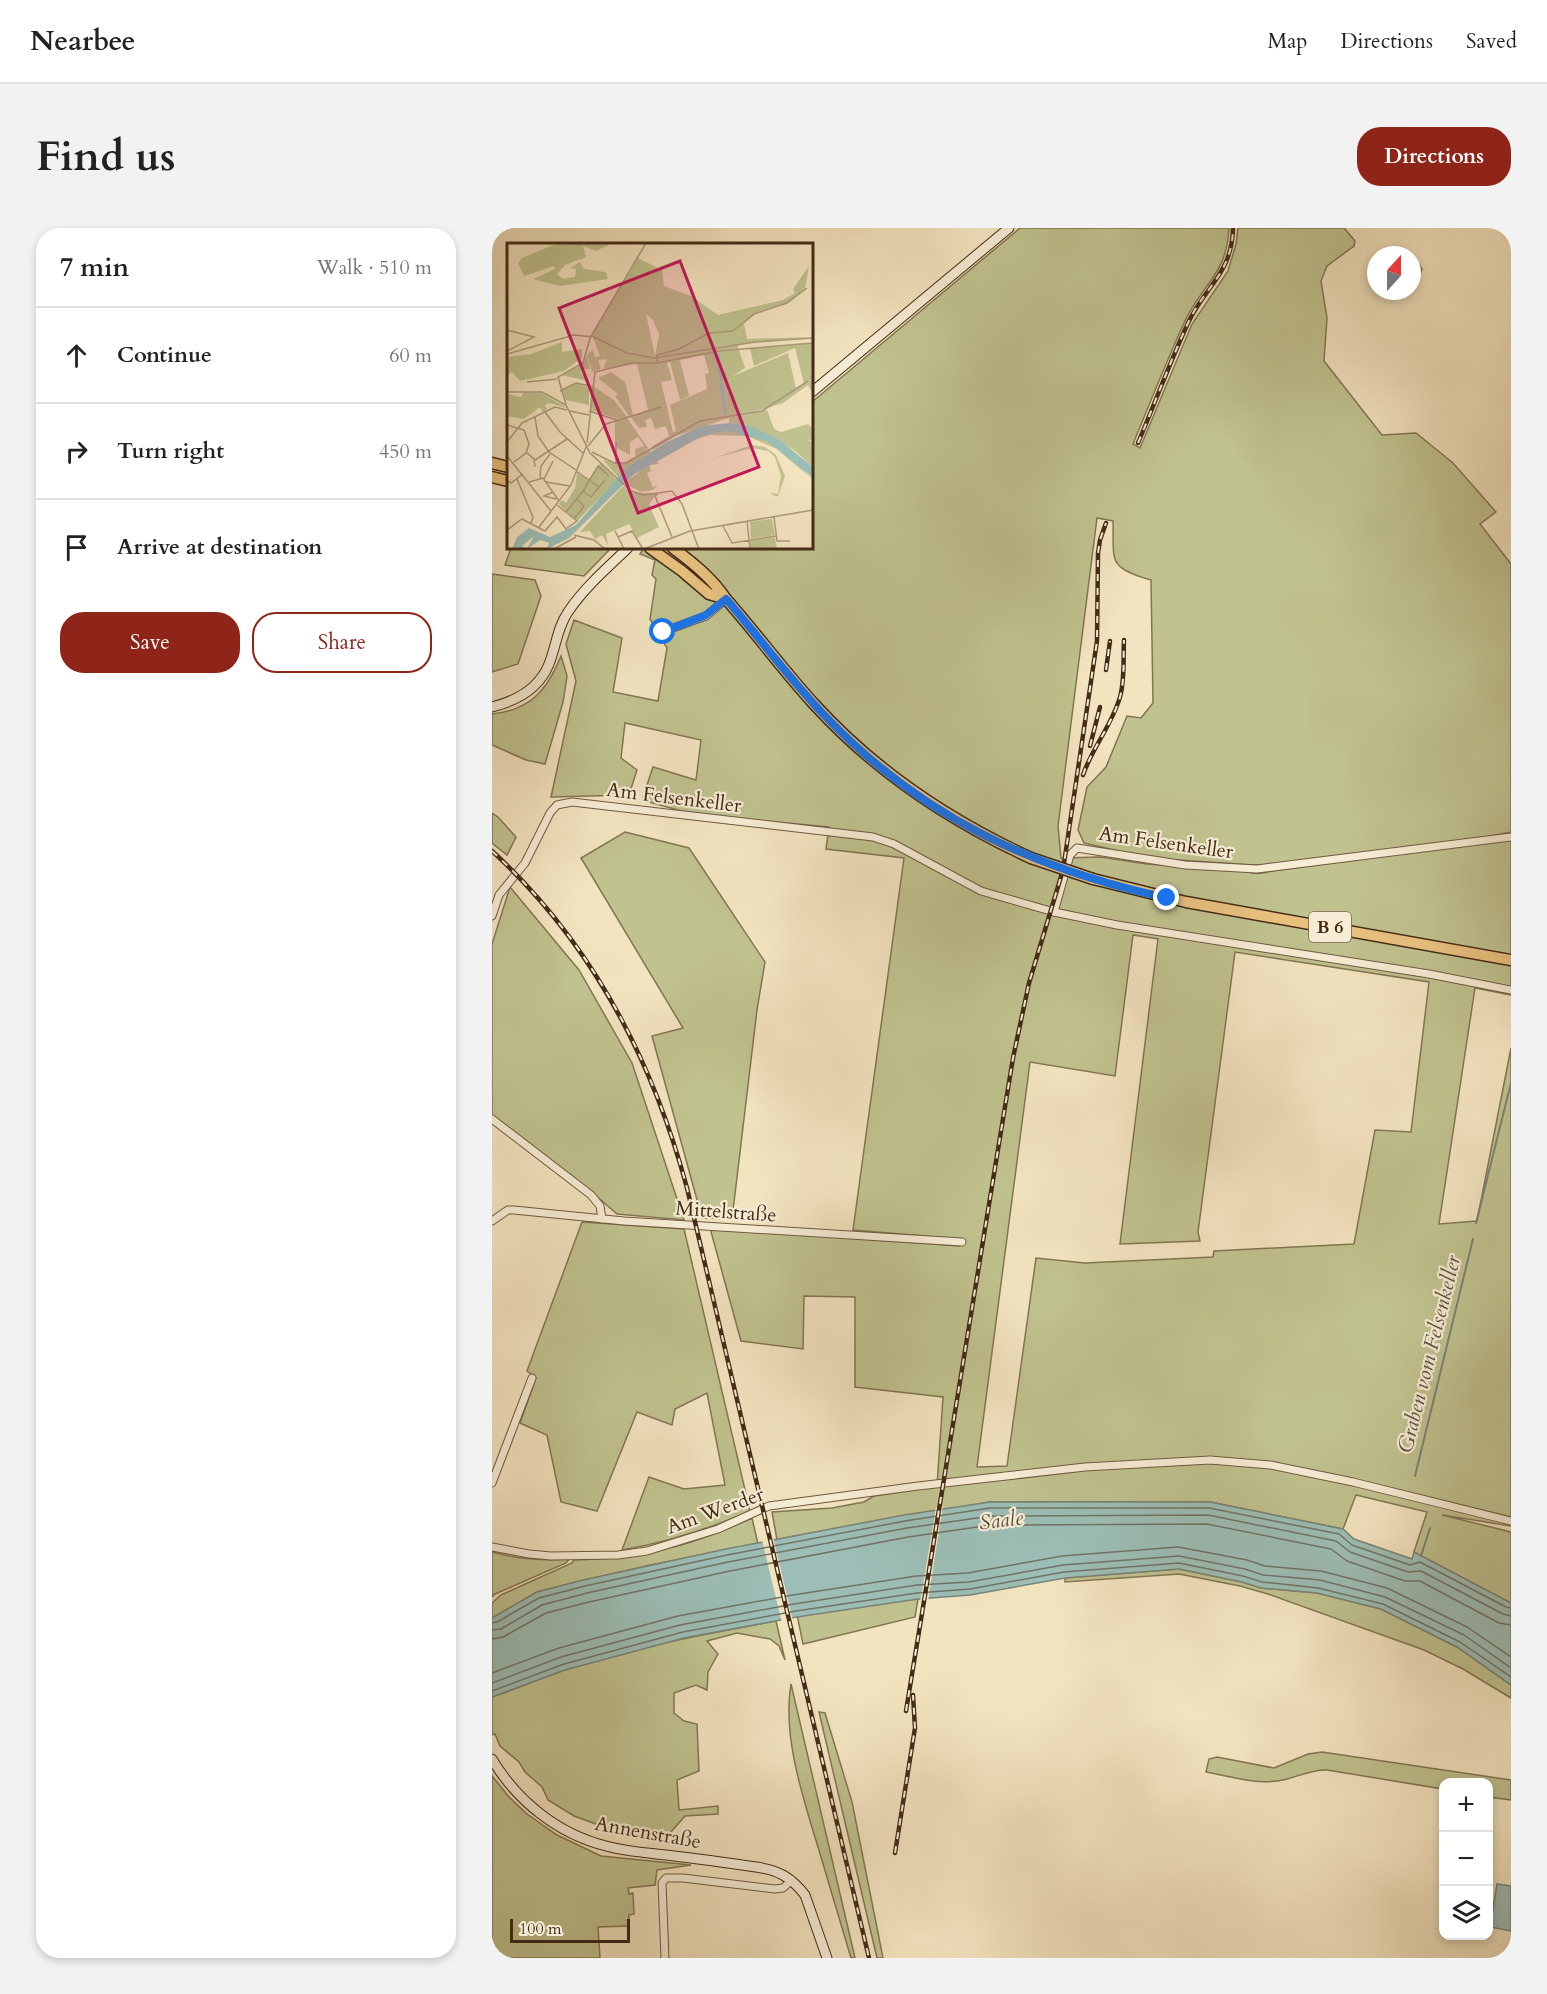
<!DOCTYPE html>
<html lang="en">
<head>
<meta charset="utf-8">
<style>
  body { margin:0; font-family:Cardo,serif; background:#f2f2f2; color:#222 }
  .controls { position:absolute; right:18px; bottom:18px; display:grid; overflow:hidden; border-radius:12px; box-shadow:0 3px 9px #0003 }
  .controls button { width:54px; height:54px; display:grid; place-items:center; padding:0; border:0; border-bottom:2px solid #e0e0e0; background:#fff; color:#222; font:30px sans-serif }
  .compass { position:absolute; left:875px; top:18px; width:54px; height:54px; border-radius:50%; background:#fff; box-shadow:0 3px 9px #0003; rotate:21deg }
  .scale { position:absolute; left:18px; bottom:15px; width:120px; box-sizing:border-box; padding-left:6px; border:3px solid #442b16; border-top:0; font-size:16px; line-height:21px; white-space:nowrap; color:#442b16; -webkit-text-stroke:4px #f7edd6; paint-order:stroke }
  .stop { position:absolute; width:18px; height:18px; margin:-14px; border:4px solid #1a73e8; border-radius:50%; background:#fff }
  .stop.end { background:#1a73e8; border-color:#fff; box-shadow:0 2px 6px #0008 }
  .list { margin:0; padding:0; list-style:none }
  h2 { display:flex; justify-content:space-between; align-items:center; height:78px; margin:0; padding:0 24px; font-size:26px }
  h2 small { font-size:20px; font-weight:400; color:#767676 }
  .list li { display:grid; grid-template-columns:39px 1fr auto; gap:18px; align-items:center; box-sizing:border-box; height:96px; padding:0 24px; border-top:2px solid #e0e0e0 }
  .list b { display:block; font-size:22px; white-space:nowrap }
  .list em { font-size:20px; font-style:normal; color:#767676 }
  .actions { display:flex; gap:12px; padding:18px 24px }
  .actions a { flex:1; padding:14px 0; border:2px solid #8f2418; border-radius:24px; text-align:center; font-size:21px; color:#8f2418 }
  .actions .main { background:#8f2418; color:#fff }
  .icon { flex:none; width:33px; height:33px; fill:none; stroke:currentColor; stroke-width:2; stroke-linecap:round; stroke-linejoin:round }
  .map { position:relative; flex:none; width:1019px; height:1730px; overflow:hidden; border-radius:24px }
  header { display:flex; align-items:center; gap:36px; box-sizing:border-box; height:84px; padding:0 30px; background:#fff; border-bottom:2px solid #e0e0e0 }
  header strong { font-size:28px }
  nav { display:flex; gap:33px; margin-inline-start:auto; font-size:21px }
  .intro { display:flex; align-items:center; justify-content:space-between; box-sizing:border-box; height:144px; padding:0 36px }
  h1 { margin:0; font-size:42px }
  .button { padding:15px 27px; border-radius:24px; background:#8f2418; color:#fff; font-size:21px; font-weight:700 }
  main { display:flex; gap:36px; padding:0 36px }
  aside { flex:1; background:#fff; border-radius:24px; box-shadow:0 3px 9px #0003 }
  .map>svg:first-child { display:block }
</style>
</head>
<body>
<header>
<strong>Nearbee</strong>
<nav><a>Map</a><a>Directions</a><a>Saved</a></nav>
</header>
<div class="intro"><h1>Find us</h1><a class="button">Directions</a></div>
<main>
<aside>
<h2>7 min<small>Walk · 510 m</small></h2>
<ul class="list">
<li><svg class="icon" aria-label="ahead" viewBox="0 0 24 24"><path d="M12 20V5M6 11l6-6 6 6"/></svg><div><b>Continue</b></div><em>60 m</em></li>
<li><svg class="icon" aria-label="right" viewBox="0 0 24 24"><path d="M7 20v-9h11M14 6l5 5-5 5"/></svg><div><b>Turn right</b></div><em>450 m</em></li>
<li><svg class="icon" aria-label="arrive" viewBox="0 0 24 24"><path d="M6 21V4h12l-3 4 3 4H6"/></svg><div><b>Arrive at destination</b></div></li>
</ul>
<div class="actions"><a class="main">Save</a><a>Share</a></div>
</aside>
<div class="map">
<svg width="1019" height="1730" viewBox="0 0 1019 1730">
  <rect width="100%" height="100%" fill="#f3e4c0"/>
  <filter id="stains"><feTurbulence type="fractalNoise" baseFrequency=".00333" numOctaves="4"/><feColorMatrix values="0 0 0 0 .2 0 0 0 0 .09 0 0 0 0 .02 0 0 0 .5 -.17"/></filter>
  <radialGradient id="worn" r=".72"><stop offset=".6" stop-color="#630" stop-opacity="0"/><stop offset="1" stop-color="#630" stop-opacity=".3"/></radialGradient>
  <!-- green -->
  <g fill="#c0c28f" stroke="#827652" stroke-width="1.5" fill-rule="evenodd">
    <path d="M528,0H737C735,47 710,56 693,93C674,134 658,175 641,216L648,220L700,96L736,43L744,16L746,0H852L863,13L862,18L835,38L829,53L835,90L832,133L890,207L924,205L961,235L1004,284L988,296L1019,336V604L989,610L792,636L761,637L657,630L592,615L586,602L595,559L614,539L635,488L649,490L661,475L659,352C615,339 622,334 621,293L605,290L566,598L569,630L608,629L655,636L754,643C763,647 771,646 780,643L1019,611V767L983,760L947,996L985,993L1019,820V1298L950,1287L1019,1304V1375L922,1324L935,1284L864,1267L851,1301L718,1274H498L285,1312L280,1284L340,1280L372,1274L382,1268L445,1258L451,1169L363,1159V1069L312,1068L311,1121L249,1113L218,1000L467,1018L468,1011L361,1002L412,630L334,621L337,599L200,586L150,572L161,539L204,552L209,512L133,495L129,530L145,542L137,567L59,569L84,453L74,416L82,392L130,410L121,464L166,473L175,420L158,391L164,351L160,347L163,332L148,326L152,320H320V174ZM641,707L666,711L628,1016L708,1013L706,1004L743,724L937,754L919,904L883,902L862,1016L722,1023L721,1029L593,1035L544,1030L515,1238L485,1239L538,834L623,848Z"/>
    <path d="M920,27L930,41L927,50L920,52Z"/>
    <path d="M19,320H117L118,321L92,348L13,337Z"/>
    <path d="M0,346L43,352L49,368L26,436L0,444Z"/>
    <path d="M69,428L75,448L71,474L53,536L34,532L0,517V486C39,482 55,462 69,428Z"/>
    <path d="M0,585L6,589L24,609L15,627L0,615Z"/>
    <path d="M133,604L197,620L273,734L265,782L240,991L210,990L160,808L191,800L89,630Z"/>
    <path d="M18,659L87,742L140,835L192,992L125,986L93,958L0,887V716Z"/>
    <path d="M90,994L192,1001L258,1283C215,1302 176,1314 130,1322L157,1249L192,1261L233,1257L215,1165L183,1181L180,1197L145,1184L105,1283L69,1274L55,1207L28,1195L44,1150L35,1143Z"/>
    <path d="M260,1290L266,1316L158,1337L45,1364L0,1390V1375L9,1367L80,1335L82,1332C152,1330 197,1319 260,1290Z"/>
    <path d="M0,1324C26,1331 51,1333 77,1331L74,1335L3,1366L0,1369Z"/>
    <path d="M687,1341L750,1354L769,1360L825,1365L889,1381L965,1419L1019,1457V1470L971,1441L932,1422L776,1366L748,1358L687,1346L573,1354V1350Z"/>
    <path d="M301,1367L426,1371L423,1389L311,1416Z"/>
    <path d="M284,1393L293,1432L287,1418L278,1411L245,1405L215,1413L226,1426L216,1444L215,1462L204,1457L182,1465V1485L192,1493L205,1496L207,1543L185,1552L187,1582L226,1578V1586L193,1588L178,1605L143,1604L112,1599L82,1588L56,1572L50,1559L33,1544L27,1534L8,1518L3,1506L0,1507V1469C23,1461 46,1451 69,1443C139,1420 212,1406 284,1393Z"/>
    <path d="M299,1456L363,1730H359C348,1693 337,1656 326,1619C311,1570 290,1507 299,1456Z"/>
    <path d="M327,1484L333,1485L360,1574L391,1730H385Z"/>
    <path d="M830,1524L1019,1552V1572L997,1569L996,1554H951V1561L835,1542C818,1541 802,1551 785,1553C762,1556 736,1548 714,1544L717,1531L725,1529L782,1540L816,1526Z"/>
    <path d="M0,1548L17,1569L35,1586L65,1607L109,1628L199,1637L165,1642L163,1657L136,1660L137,1666L141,1665L142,1686L137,1687V1698L106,1699L108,1730H0Z"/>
  </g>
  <!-- water -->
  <g fill="#9cbeb6" stroke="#798376" stroke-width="1.5">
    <path d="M498,1274H718L851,1301L862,1311L920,1331L922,1324L1019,1375V1457L965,1419L889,1381L825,1365L769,1360L750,1354L687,1341L573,1350L478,1367L426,1371L305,1389L192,1410L73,1442L0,1469V1390L45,1364L91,1352L234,1321L412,1287Z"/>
    <path d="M1005,1656L1019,1658V1703L998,1699Z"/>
  </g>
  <!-- pier -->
  <g fill="#f3e4c0">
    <path d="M451,1278L436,1373L428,1374L444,1279Z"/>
    <path d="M281,1309L301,1393L290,1395L270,1312Z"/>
  </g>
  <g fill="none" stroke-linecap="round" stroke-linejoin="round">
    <!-- shore -->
    <g stroke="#707466" stroke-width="1.5">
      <path d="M0,1395L5,1394L47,1370L93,1358L235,1327L413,1293L498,1280H717L847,1306L860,1317L918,1337L928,1334L1014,1379L1019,1380"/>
      <path d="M0,1402L9,1401L50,1377L95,1365L236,1334L415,1300L499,1288L716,1287L844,1313L858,1324L916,1344L929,1343L1011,1386L1019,1388"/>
      <path d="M0,1411L11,1409L54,1385L97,1374L238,1343L416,1309L499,1297L715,1296L839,1321L855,1333L913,1353H928L1007,1395L1019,1397"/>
      <path d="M0,1445L67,1420L186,1388L301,1367L424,1348L476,1345L570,1328L686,1319L755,1332L773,1338L829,1343L895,1360L975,1399L1019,1429"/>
      <path d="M0,1455L69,1429L188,1397L302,1376L425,1357L477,1354L571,1337L687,1328L753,1341L771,1347L828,1352L893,1369L972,1407L1019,1440"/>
      <path d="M0,1463L72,1436L191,1404L304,1383L425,1365L478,1361L572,1344L687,1335L751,1348L770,1354L826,1360L891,1376L968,1414L1019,1449"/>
    </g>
    <!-- stream -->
    <g stroke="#798376" stroke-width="2">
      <path d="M984,995L1019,855"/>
      <path d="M923,1248L981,1011"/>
      <path d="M929,1328L938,1300"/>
    </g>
    <defs>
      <g id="street">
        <path d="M170,404L214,388L234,371"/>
        <path d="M562,684L578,627L585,620L693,637L765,641L1019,609"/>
        <path d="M0,688L7,667L33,635L58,585L65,577L80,574L381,609L402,616L489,663L562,684L625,697L937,746L1019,762"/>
        <path d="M0,891L99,967L108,978L110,991"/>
        <path d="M0,993L16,982H22L132,993L470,1014"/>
        <path d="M0,1255L40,1150"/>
        <path d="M0,1319L37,1326L59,1328L126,1327L155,1323L226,1301L277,1278L426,1258L593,1239L718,1232L778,1237L861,1254L1019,1293"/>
        <path d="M173,1730L170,1655L174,1650H191L283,1661L291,1660L300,1652"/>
      </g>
      <g id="secondary">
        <path d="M320,164L517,0"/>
        <path d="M0,479C24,473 47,461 57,436C64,419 65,400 76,384C92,360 116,339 136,320"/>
        <path d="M0,1531C25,1573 66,1606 114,1618C136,1624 159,1625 182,1628C209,1631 237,1635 264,1639C286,1642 299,1649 313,1667L335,1730"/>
      </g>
      <g id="primary">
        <path d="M0,235L16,239"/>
        <path d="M0,249L16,253"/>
        <path d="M158,320L190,343L217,366L234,371"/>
        <path d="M181,320C201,335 220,350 234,371C264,405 291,442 322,476C383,543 456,592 539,630"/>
        <path d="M601,651L694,674L1019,732"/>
      </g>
    </defs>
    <!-- street casing -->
    <use href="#street" stroke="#705940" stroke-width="9"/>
    <!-- secondary casing -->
    <use href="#secondary" stroke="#442b16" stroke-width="11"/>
    <!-- primary casing -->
    <use href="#primary" stroke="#442b16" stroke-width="13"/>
    <!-- street -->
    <use href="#street" stroke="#f7edd6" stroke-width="7"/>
    <!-- secondary -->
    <use href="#secondary" stroke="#f7edd6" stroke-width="9"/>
    <!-- primary -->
    <use href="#primary" stroke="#eac280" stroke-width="10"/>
    <defs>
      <g id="rail">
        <path d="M646,215C663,175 678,134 696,95C713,58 740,46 741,0"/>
        <path d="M614,442L618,413"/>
        <path d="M598,518L608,479"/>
        <path d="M591,547C600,520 620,497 628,469C633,451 631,431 632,412"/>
        <path d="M0,623C100,715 160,830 195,960L377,1730"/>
        <path d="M414,1483L521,830L537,755L571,642L605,413L606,325L608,312L614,295"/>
        <path d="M403,1625L423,1500L421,1467"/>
      </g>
    </defs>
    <!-- rail casing -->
    <use href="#rail" stroke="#442b16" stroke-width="4.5"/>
    <!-- rail -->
    <use href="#rail" stroke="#f7edd6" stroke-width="2" stroke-dasharray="7" stroke-linecap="butt"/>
    <defs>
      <path id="primary-bridge" d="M539,630L601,651"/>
    </defs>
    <!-- primary-bridge casing -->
    <use href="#primary-bridge" stroke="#442b16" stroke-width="13" stroke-linecap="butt"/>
    <!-- primary-bridge -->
    <use href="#primary-bridge" stroke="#eac280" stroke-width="10"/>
  </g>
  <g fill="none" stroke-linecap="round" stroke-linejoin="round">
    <!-- route -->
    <path stroke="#1a73e8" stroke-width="8" d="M171,404L214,387L234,371C268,410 298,452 334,489C430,589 541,641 675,670"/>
  </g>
  <g text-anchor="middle" stroke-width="4.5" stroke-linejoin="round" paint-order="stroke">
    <!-- shield labels -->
    <rect fill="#f7edd6" stroke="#7a6550" stroke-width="1.5" x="817" y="684" width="42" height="30" rx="4.5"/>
    <g font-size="18" font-weight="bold" fill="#442b16">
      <text x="838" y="705">B 6</text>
    </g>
    <!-- street labels -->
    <g font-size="20" fill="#442b16" stroke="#f7edd6">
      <text transform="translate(182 569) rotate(7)" y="7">Am Felsenkeller</text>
      <text transform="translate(674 614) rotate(8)" y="7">Am Felsenkeller</text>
      <text transform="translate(234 983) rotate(4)" y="7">Mittelstraße</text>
      <text transform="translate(223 1282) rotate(-20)" y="7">Am Werder</text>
      <text transform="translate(156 1604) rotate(10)" y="7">Annenstraße</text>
    </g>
    <!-- water labels -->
    <g font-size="21" font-style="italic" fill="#5a503e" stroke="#f7edd6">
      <text transform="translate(937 1126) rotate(-76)" y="7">Graben vom Felsenkeller</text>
      <text transform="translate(509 1292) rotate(-7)" y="7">Saale</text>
    </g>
  </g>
  <!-- overview -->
  <g transform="translate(15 15)">
    <rect width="306" height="306" fill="#f3e4c0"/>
    <path d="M51,0H106L89,8L76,3L79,14L58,22L50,31L56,36L68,34L69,26L63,25L73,19L77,26L99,29L101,36L53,43L26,36L48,26L47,23L17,33L11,20L15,15ZM131,15L155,27L157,43L184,53L211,72L276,57L288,50L286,46L302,23L298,46L281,59L251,69L227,89L237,81L240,96L306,94L230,101L238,125L226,133L281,110L289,146L297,141L288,105L247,123L243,105L306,100V151L301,142L276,160L236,172L260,167L267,186L274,189L301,181L306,186V198L300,196L306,200V224L287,207L241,182L222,180V175L169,193L146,207L144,204L162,193L159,183L148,186L144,175L138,177L140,184L132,185L123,173L141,167L130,121L96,126L100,116L91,117L94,126L85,129L80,111L86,107L88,114L93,113L85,92ZM139,71L146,77L152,91L148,113ZM197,112L202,130L198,131L200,146L163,162L169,188L166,189L154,139L165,137L160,120L163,119L173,157L182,153L173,117ZM55,99V109L75,106V115L57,128L13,138L5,129L0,132V114L24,111ZM80,112L83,126H75L74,130L82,138L54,132L75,122ZM104,129L118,139L126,171L122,173L108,153L111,151L91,135ZM70,140L82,145V162L59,157L56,147ZM84,142L107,157L120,174L112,176L83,167ZM17,149L34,150L61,165L42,160L38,162L40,167L36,169L33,164L17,176L0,173V151L14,154ZM120,175L141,205L128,216V206L137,203L131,194L123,199V212L110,205L108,199V179ZM220,188L243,192L260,198L276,208L306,237L270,206L240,193L203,192L181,199L195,193ZM245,202L258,204L269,212L278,233L271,253H268L263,250L271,251L274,233L268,214L261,208L245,205L207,215ZM142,206L144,209L120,224L112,235L96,217L115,221ZM149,217L152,221L142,222L144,228L140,230L146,244L151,243L146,247L134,249L117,240ZM94,219L110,237L70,278L52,261L55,257L59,260L68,245L70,230L82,236ZM116,243L125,250H150L142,262L152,284L130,295L122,281L99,291L101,302L95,292L88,296L83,288L73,289ZM265,276L268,292L244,296L243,279ZM268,294L270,306H244L243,298Z" fill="#c0c28f" fill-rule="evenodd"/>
    <path d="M222,180L241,182L271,196L306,224V235L260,198L220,188L195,193L126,232L62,295L40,306L42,300L33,297L20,306L27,293L15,303L19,306H5L10,294L22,285L43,294L69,282L120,224L160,199L195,183Z" fill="#9cbeb6"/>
    <path fill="none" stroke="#9cbeb6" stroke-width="3" d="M211,110L214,138M214,140L218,171"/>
    <path fill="none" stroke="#ad9a7c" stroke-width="1.5" d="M0,87L27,94L0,108M83,95L139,0M0,111L67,92L87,94L120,110L147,115L248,99L306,95M150,120V112L172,106L202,90L226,88L247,71L280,60L300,45M20,139L50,136M53,148L69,140L83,143M0,149H35L59,162L83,210L124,248L137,252L165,248L175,261L192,306M59,161L51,134L76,120L83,95M63,168L82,172M82,168L110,177M38,169L53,189L76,210M28,174L31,193L42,209L69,227M0,182L17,187L22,201L19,210L7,219M0,199L15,180L48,164L60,167M80,200L88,129L125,120H150L212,108L306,100M81,203L99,181L154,164M19,209L27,216L28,224M85,209L107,220H119L193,178L255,168L301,138M0,213L44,268M28,217L60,196M109,221V199M69,228L92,244M33,235L34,223L43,211M10,236L26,274L24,280M37,236L46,218M0,237L4,240L16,231M22,239L36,235L52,258M39,239L63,243M76,248L91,223L102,233M46,249L37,253L49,256M151,251L148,253L165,294M50,262L70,278L60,285M59,269L76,248L84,254L98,237M267,274L270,298H283M67,276L77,263L69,256M240,278L243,306M216,283L225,300L269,293M32,284L64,242L79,204M0,287L15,276L38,288L50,274L60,287M108,288L117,306M183,288L306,267M67,292L87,297L98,306M111,294L125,288L136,306M47,306L69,294M137,306L183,288"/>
    <path fill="#c2185b" fill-opacity="0.15" stroke="#c2185b" stroke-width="3" d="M173,18L252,224L131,270L52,65Z"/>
    <rect width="306" height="306" fill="none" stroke="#442b16" stroke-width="3"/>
  </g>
  <rect width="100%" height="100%" filter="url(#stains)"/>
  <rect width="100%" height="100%" fill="url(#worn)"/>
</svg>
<div class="controls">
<button>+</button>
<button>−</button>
<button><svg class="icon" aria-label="layers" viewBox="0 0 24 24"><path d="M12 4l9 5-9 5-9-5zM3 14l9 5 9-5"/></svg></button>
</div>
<svg class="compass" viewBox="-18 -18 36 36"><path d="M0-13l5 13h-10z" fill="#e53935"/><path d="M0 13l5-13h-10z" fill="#767676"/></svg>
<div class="scale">100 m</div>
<div class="stop" style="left:171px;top:404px"></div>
<div class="stop end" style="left:675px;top:670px"></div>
</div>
</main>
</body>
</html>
